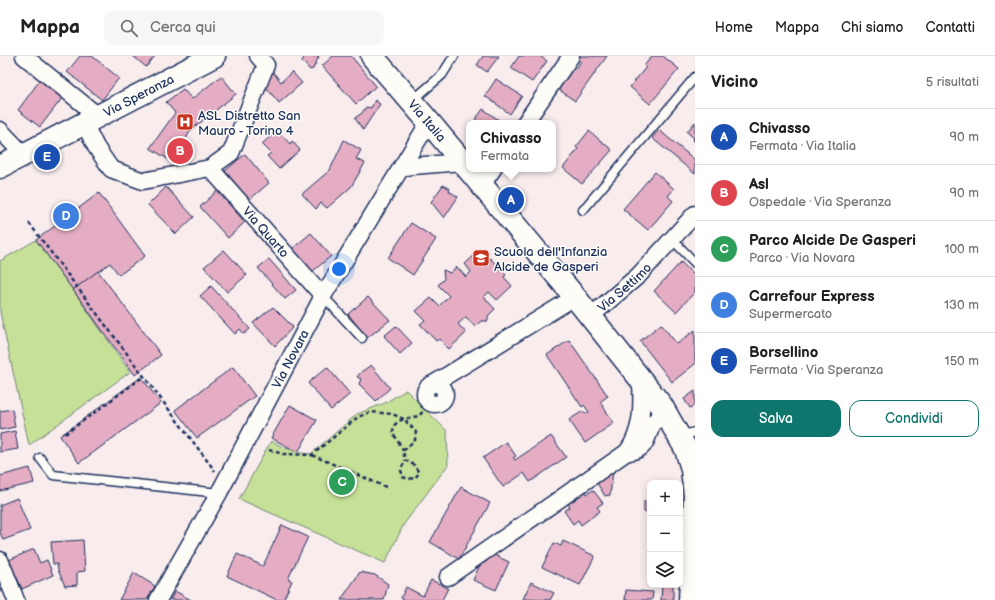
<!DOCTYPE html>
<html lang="it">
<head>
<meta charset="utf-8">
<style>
  body { margin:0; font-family:"Balsamiq Sans",sans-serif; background:#f6f6f6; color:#202124 }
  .controls { position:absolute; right:12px; bottom:12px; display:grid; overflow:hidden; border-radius:8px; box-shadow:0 2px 10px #0003 }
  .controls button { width:36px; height:36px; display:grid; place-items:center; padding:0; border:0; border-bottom:1px solid #e0e0e0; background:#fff; color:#202124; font:20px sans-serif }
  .you { position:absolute; left:339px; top:213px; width:14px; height:14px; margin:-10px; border:3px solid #fff; border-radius:50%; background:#1a73e8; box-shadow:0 0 0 6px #1a73e833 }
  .badge { display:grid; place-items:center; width:26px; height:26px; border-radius:50%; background:#0f766e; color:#fff; font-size:13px; font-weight:700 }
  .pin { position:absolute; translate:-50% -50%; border:2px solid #fff; box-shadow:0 1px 4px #0006 }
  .popup { position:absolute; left:466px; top:64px; width:90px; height:52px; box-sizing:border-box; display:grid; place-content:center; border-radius:8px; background:#fff; filter:drop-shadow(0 1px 3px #0005); font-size:13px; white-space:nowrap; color:#757577 }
  .popup b { font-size:15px; color:#202124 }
  .popup::after { content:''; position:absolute; left:50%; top:100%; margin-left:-8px; border:8px solid transparent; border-top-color:#fff }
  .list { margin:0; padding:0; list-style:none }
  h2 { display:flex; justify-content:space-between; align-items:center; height:52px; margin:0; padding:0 16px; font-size:17px }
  h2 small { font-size:13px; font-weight:400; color:#757577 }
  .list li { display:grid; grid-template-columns:26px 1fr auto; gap:12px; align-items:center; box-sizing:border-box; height:56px; padding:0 16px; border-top:1px solid #e0e0e0 }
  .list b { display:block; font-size:15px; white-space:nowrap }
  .list p { margin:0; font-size:13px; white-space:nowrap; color:#757577 }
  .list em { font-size:13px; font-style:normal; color:#757577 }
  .actions { display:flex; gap:8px; padding:12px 16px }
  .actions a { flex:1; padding:9px 0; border:1px solid #0f766e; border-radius:12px; text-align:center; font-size:14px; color:#0f766e }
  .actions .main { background:#0f766e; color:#fff }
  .icon { flex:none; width:22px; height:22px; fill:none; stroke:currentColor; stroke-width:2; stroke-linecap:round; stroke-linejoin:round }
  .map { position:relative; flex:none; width:695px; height:544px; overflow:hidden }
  header { display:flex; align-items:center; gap:24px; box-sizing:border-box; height:56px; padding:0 20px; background:#fff; border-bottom:1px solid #e0e0e0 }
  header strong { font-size:19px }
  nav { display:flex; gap:22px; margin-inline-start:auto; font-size:14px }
  .search { width:280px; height:36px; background:#f6f6f6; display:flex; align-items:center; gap:10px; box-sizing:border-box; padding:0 14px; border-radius:12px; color:#757577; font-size:15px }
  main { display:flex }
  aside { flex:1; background:#fff }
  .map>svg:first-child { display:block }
</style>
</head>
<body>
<header>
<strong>Mappa</strong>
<div class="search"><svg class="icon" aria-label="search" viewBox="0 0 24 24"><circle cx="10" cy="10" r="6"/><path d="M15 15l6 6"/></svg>Cerca qui</div>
<nav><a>Home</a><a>Mappa</a><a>Chi siamo</a><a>Contatti</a></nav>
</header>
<main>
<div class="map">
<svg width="695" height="544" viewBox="0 0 695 544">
  <rect width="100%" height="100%" fill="#f8eced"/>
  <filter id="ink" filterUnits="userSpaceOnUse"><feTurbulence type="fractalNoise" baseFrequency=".025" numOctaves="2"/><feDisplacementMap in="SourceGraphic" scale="8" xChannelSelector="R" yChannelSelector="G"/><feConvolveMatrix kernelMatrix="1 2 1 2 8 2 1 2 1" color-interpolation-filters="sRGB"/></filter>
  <g filter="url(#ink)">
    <!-- green -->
    <g fill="#c7e097" stroke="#71887a">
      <path d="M36,184L73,234L130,316L29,389L0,256V205Z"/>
      <path d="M406,334L447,375L448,409L404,468L385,507L239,443L271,385C284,392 296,397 311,398L357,358L385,347Z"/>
    </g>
    <!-- building -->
    <g fill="#e4adc3" stroke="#1b2f5e">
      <path d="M80,0H92L119,22L102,44L67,16Z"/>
      <path d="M133,0H155L146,11Z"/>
      <path d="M305,0H319L313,13L310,14L302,5Z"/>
      <path d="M333,0H351L376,30L356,48L322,10Z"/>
      <path d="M483,0H499L487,16L477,9Z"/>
      <path d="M519,0H540L547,5L532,26L511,12Z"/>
      <path d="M579,0H607L575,45L558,33L573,12L576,13L581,5L578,3Z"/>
      <path d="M652,0H663L679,13L650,48L630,31L646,11L644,10Z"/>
      <path d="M272,15L281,26L292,16L302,27L279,47L261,25Z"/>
      <path d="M221,20L236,38L190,75L174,107L150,92L175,57L166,46L183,33L192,43Z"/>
      <path d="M496,23L522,40L510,58L485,40Z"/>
      <path d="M40,24L63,41L40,71L18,54Z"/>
      <path d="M375,44L380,48L363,74L355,62L362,57L366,51L371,52Z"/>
      <path d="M483,53L503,67H473Z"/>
      <path d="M695,66V86L693,84L694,82L687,76Z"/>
      <path d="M659,74L695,104V118L652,82Z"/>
      <path d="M589,75L612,94L582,128L563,112L578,93L576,91Z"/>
      <path d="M279,76L290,88L292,85L300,94L279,113L267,100L271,97L262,88L273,78L275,80Z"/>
      <path d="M344,84L361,94L356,103L365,107L351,131L327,152L321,147L316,153L302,138L330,114Z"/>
      <path d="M245,98L269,127L249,144L225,115Z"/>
      <path d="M655,116L674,133L668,140L673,145L648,174L623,153Z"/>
      <path d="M443,129L450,133L449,135L458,141L444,162L431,146Z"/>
      <path d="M166,131L194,161L176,178L148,149Z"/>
      <path d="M217,135L245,166L228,182L200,151Z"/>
      <path d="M99,137L145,200L119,219L110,207L73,234L36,184Z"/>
      <path d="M411,167L436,183L413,219L388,202Z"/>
      <path d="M311,177L331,200L312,216L292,193Z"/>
      <path d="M224,194L247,219L227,236L204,211Z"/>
      <path d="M479,195L488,204L490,202L506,219L504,221L512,230L497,244L489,236L484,241L495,253L488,260V265H481L475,271L466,261L458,268L466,277L449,293L439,283L436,285L420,268L425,264L416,255L431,242L439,250L449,240L438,229L444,223L443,214L450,217L457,211L466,221L471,216L465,208Z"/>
      <path d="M269,203L296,234L285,243L258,212Z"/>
      <path d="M681,206L695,220V236L676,256L654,235Z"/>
      <path d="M98,215L161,299L135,319L73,234Z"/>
      <path d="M211,230L250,273L244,278L240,273L235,278L200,240Z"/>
      <path d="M368,241L390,264L367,282L348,258Z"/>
      <path d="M273,251L293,271L275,290L253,267Z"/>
      <path d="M661,268L677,288L695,274V308L672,326L640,285Z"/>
      <path d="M396,270L412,287L400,298L384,280Z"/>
      <path d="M569,284L608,340L600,346L614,367L585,387L569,364L583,355L585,358L589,356L584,349L582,351L547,299Z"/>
      <path d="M371,309L390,332L376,345L359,328L361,323L357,321L361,316Z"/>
      <path d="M233,311L255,340L197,382L175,354Z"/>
      <path d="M327,311L350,338L331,354L308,327Z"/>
      <path d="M141,321L161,347L79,407L60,380Z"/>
      <path d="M695,335V349L690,352L684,343Z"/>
      <path d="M290,349L317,364L298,396L271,382Z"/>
      <path d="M12,353L15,371L0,374V355Z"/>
      <path d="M15,375L18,393L0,396V378Z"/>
      <path d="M551,380L566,401L530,426L524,417L503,431L483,402L506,386L516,400L513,402L515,404Z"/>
      <path d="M30,412L34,427L0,435V420Z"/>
      <path d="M613,416L610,439L605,440L597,427Z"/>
      <path d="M461,431L490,447L459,503L430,486Z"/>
      <path d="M593,434L603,447L597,451L600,455L581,469L578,464L573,468L564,455L570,451L568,448L585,435L587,438Z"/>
      <path d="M17,442L30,474L3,484L0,476V449Z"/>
      <path d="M644,445L650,446V457L644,456Z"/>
      <path d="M282,469L308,481L288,523L292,525L283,544H277L227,520L237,498L263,510Z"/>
      <path d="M680,481H685L684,501H680V507Z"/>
      <path d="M83,484L85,515L77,516V529L65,530L58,514L57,508H53L51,486Z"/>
      <path d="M563,485L595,500L580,529L542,511L554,487L561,490Z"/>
      <path d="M34,493L40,507L47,504L53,519L22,533L9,504Z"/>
      <path d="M490,497L509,506L496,534L473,524L482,504L486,506Z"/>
      <path d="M360,516L375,519L388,528L384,544H341Z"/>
      <path d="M134,517L155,530L147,544H119Z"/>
      <path d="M0,519L6,533L0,536Z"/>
      <path d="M431,524L448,532L442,544H404L401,542L406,531L423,540Z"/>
      <path d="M531,526L554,537L550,544L523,543Z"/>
      <path d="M662,529H673V544H661Z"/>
      <path d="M626,534L653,536L652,544H625Z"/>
      <path d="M175,535L191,544H170Z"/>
    </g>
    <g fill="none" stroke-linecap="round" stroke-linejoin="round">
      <defs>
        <g id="lane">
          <path d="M412,45L442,19L454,0"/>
          <path d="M583,154L695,21"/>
          <path d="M672,183L695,207"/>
          <path d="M323,240L362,282"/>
          <path d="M679,380L695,376"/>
          <path d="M40,402L53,419L219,437"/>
        </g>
        <g id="street">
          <path d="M24,0L98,60"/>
          <path d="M84,67L96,91L111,113L143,125L210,112L231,97L266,9L258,0"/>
          <path d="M525,67L571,0"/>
          <path d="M0,74L24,99"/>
          <path id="s1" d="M210,112L323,240"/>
          <path d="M401,112L412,110L463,106"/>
          <path d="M482,129L493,113"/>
          <path id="s2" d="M591,260L639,219L695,158"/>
          <circle cx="435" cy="338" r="10"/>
          <path d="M433,328L575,241"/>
          <path d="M629,396C650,393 645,378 655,365C658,361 662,360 666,358"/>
          <path d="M0,504L16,544"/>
          <path d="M448,521L627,396C643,375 642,349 641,324"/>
          <path id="s3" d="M158,544L219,437L323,240L429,66"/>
        </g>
        <g id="secondary">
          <path id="s4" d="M372,0L429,66L575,241L661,349L686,393L692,413L695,440L690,544"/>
          <path id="s5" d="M0,111L214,0"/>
        </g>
      </defs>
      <!-- lane casing -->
      <use href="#lane" stroke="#1b2f5e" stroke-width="11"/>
      <!-- street casing -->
      <use href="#street" stroke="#1b2f5e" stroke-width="19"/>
      <!-- secondary casing -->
      <use href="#secondary" stroke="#1b2f5e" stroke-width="25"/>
      <!-- path -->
      <g stroke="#1b2f5e" stroke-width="2.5" stroke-dasharray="4 3" stroke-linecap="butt">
        <path d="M29,167L215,415"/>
        <path d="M65,378L144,320"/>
        <path d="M269,394L283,398L312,399L358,361L371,356L392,358L404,363L419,360L430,347"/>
        <path d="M403,395C398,382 383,371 404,363L416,376L415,384L403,395L405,404L414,409L419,417L415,422L408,423L403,421L401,414L405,404"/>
        <path d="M312,399L386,431"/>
      </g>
      <!-- lane -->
      <use href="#lane" stroke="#fdfcf7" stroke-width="8"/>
      <!-- street -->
      <use href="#street" stroke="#fdfcf7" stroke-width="16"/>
      <!-- secondary -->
      <use href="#secondary" stroke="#fdfcf7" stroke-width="22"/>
    </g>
  </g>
  <!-- icons -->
  <defs>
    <symbol id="hospital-square" viewBox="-11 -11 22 22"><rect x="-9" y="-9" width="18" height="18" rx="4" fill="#c8321e" stroke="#fdfcf7"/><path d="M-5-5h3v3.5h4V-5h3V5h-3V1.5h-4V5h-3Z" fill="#fff"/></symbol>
    <symbol id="school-square" viewBox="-11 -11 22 22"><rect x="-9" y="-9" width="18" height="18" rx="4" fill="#c8321e" stroke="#fdfcf7"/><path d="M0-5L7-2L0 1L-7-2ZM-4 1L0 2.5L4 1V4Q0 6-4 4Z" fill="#fff"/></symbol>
  </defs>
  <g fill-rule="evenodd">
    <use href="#hospital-square" x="175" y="56" width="20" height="20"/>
    <use href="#school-square" x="471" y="192" width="20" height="20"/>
  </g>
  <g text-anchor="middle" stroke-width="3" stroke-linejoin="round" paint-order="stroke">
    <!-- street labels -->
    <g font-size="13" fill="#1b2f5e" stroke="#fdfcf7">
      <text dy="5" stroke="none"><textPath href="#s5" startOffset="156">Via Speranza</textPath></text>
      <text dy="5" stroke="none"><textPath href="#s4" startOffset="85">Via Italia</textPath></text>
      <text dy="5" stroke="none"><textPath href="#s1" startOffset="85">Via Quarto</textPath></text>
      <text dy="5" stroke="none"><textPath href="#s2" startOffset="44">Via Settimo</textPath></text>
      <text dy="5" stroke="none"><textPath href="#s3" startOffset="275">Via Novara</textPath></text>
    </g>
    <!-- poi labels -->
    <g font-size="13" fill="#1b2f5e" stroke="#fdfcf7" text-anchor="start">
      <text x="198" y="64">ASL Distretto San<tspan x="198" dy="15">Mauro - Torino 4</tspan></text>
      <text x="494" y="200">Scuola dell'Infanzia<tspan x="494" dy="15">Alcide de Gasperi</tspan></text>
    </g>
  </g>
</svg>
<div class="controls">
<button>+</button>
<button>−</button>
<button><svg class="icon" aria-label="layers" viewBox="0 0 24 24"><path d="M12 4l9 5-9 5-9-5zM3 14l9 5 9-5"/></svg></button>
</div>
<div class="you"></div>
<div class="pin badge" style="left:511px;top:144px;background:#1a4fb4">A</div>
<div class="popup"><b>Chivasso</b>Fermata</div>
<div class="pin badge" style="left:180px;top:95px;background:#e0444e">B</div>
<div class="pin badge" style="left:342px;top:426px;background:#2e9e5b">C</div>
<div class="pin badge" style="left:66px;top:160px;background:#3f7fe0">D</div>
<div class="pin badge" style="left:47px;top:101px;background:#1a4fb4">E</div>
</div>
<aside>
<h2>Vicino<small>5 risultati</small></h2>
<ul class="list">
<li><span class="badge" style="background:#1a4fb4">A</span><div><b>Chivasso</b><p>Fermata · Via Italia</p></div><em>90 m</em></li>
<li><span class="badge" style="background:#e0444e">B</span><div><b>Asl</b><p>Ospedale · Via Speranza</p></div><em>90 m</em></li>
<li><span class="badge" style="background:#2e9e5b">C</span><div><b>Parco Alcide De Gasperi</b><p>Parco · Via Novara</p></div><em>100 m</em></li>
<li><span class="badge" style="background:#3f7fe0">D</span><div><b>Carrefour Express</b><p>Supermercato</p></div><em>130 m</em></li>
<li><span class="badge" style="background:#1a4fb4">E</span><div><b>Borsellino</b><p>Fermata · Via Speranza</p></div><em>150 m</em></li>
</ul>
<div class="actions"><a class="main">Salva</a><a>Condividi</a></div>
</aside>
</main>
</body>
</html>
